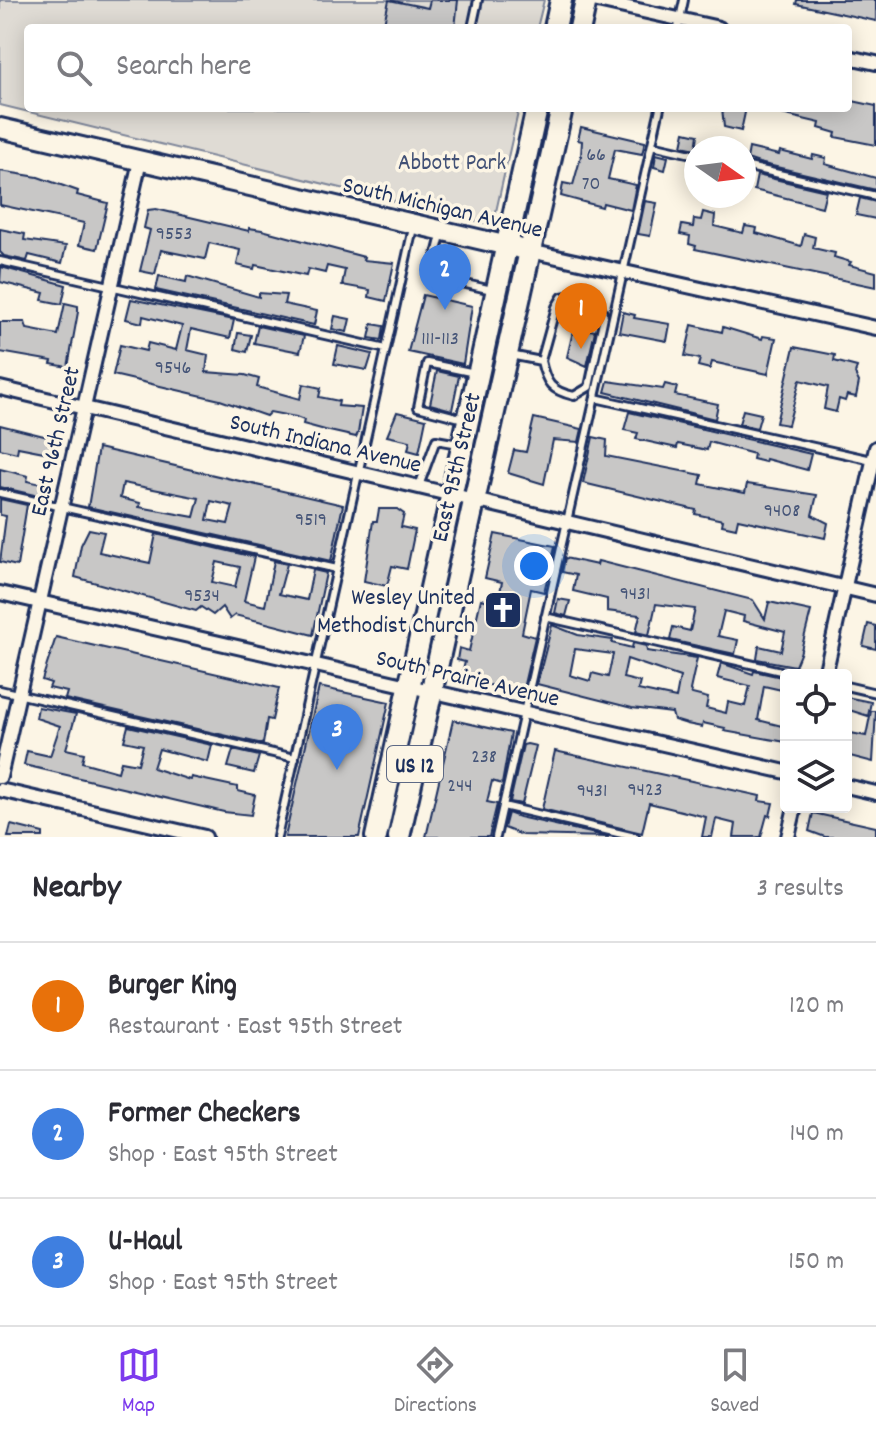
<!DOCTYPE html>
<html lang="en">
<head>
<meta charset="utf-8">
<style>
  body { margin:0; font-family:Dekko,sans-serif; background:#f7f7f7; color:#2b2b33 }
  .controls { position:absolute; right:24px; bottom:24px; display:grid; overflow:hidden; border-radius:8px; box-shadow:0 4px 20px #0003 }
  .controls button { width:72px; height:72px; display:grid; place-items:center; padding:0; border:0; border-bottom:2px solid #e1e1e2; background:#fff; color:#2b2b33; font:40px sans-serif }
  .compass { position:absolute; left:684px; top:136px; width:72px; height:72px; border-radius:50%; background:#fff; box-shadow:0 4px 20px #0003; rotate:104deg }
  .you { position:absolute; left:534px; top:566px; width:28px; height:28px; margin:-20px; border:6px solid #fff; border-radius:50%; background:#1a73e8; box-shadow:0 0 0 12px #1a73e833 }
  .badge { display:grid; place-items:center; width:52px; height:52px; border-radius:50%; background:#7c3aed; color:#fff; font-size:26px; font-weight:700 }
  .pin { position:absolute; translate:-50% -66px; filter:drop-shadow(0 2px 4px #0008) }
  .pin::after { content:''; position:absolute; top:42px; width:28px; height:24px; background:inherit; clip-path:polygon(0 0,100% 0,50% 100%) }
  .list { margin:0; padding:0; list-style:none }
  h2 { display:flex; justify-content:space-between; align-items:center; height:104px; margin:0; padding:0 32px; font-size:34px }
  h2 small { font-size:26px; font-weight:400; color:#7c7c81 }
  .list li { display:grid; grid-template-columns:52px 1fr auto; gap:24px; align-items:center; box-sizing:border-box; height:128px; padding:0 32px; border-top:2px solid #e1e1e2 }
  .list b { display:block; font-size:30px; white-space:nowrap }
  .list p { margin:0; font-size:26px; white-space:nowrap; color:#7c7c81 }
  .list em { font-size:26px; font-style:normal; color:#7c7c81 }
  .icon { flex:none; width:44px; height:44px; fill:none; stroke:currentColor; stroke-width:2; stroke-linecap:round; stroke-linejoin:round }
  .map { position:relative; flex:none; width:876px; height:837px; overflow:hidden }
  .search { position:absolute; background:#fff; box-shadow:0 4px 20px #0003; left:24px; right:24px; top:24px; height:88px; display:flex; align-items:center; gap:20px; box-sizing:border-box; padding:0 28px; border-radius:8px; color:#7c7c81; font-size:30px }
  .sheet { height:488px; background:#fff }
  nav { display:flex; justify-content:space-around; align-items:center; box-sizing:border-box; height:112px; border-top:2px solid #e1e1e2; background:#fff; font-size:22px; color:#7c7c81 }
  nav a { display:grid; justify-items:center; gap:4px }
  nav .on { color:#7c3aed }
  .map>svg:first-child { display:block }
</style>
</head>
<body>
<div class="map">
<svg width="876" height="837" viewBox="0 0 876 837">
  <rect width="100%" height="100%" fill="#fcf5e5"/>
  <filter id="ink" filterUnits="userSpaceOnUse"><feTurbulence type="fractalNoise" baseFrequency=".0125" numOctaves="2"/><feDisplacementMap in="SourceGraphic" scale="16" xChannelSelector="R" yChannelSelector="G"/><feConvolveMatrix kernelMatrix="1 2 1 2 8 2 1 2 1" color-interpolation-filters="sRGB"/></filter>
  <g filter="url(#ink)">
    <!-- green -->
    <path fill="#dfdbd4" stroke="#7d8599" stroke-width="2" d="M0,0H544L537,28H28V108H519L493,225L0,105Z"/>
    <!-- building -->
    <g fill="#c8c7c6" stroke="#1b2f5e" stroke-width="2" fill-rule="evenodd">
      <path d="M389,0L428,8L430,0H458L455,28H383Z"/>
      <path d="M797,0H876V21L796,4Z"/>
      <path d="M848,100L876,106V145L835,137L836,133L819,128L820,123L773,112V108H848Z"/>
      <path d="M722,108H746L741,131L724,127Z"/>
      <path d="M581,127L645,142L642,154L615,149L608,179L636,185L631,210L603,203L602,207L561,196L563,183L573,185L581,156L582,141L578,140Z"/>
      <path d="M685,132L698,135L696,149L682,146Z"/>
      <path d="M749,148L779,155L780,151L812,159L813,155L826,158L825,164L876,178V190L759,163L747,159Z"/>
      <path d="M656,154L668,157L665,170L654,167Z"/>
      <path d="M0,171L38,177L78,191L77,195L108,203L97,249L79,245L84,223L0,205Z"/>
      <path d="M757,175L826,191L822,207L754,190Z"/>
      <path d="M860,198L876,202V219L856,215Z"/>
      <path d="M645,201L657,203L650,236L638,234Z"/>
      <path d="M156,209L249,231V228L262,230L364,257L363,260L394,263L386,301L369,297L370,290L342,285L345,270L327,266L325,273L308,269L306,276L255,265L254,269L237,265L240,250L209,243L205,259L161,250L155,274L140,271L150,230L144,228L148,210Z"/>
      <path d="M703,212L715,215L714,226L743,233L745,226L757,228L756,233L801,246L804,234L815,237L813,248L835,253L834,257L851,262L849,265L876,272V287L695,249L696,246L689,244L690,236L680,234L682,225L693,227L694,219L701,220Z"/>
      <path d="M0,229L25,234L24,240L66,246L62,263L29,255L27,261L4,256L0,252Z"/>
      <path d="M1,267L66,285L62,304L42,300L44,293L0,282Z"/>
      <path d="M159,276L186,282L187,276L259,297V293L286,295L284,304L317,311L314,325L156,290Z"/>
      <path d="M423,295L472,306L463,364L408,352Z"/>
      <path d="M131,299L234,320L230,338L191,329L187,350L208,355L206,372L245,375L259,379L257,387L300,399L303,384L321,388L319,397L339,401L338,406L362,408L358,433L356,437L325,430L303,424L304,420L296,417L270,412L266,416L220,400L113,375L120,345L146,351L148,343L176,350L182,326L143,316L142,323L126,319Z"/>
      <path d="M65,303L78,306V312L68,367L51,364L52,361L0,352V322H25L27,329L58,335Z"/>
      <path d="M623,312L635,315L634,318L670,324L667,341L619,332Z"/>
      <path d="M335,316L350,319L347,332L332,329Z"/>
      <path d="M372,324L384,326L382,340L369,338Z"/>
      <path d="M692,325L722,332L723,327L762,339L763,336L776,338L768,374L712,362L710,369L698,366L700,359L685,356Z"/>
      <path d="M258,326L304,336L300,352L254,343Z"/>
      <path d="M574,327L595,331L587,366L567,357Z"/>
      <path d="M238,333L251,335L247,352L235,349Z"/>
      <path d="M338,346L372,354L367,370L334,364Z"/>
      <path d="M794,347L835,355L834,361L857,367L855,374L859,382L856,397L847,395L845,401L839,399L836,412L824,409L828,387L800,380L788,425L776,423Z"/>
      <path d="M437,371L459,376L452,410L430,404Z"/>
      <path d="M608,381L663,389L665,384L677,387L675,395L718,404L715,419L605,392Z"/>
      <path d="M743,410L761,414L757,428L739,424Z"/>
      <path d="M397,412L426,419L419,453L408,450L410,441L387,436Z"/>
      <path d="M629,412L811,454L807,470L766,459L765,462L753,459L754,454L709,442L707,450L678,444L677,448L636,439L638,433L624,430Z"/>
      <path d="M534,418L582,429L579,442L553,440L544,484L508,473L514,450L526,452Z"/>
      <path d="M0,425L52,438L49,453L18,447L17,453L0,449Z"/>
      <path d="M593,437L607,440L606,456L702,475L700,484L745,493L747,484L817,495L812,515L828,523L825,538L738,519L736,528L722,525L723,520L695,514L696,510L583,483Z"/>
      <path d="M98,448L343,505L331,561L88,507ZM123,483L199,498L194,517L139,507L140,503L120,498ZM211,501L233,506L228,524L207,520Z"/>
      <path d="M0,469L28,476L27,481L46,485L43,497L0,487Z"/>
      <path d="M0,499L27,505L17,566L0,562L6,516L0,515Z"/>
      <path d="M379,509H397L404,514L401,527L415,530L407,569L392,566L387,586L364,581L373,521H377Z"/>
      <path d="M89,529L104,532L99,552L150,563L156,534L254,557L244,601L265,606L274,561L287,564L279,594L307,600L313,570L326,573L313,635L235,615L230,619L222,607L213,615L201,607L196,611L75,577L81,545ZM217,562L240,567L235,587L212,582Z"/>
      <path d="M495,534L555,546L544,592L531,589L522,633L535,637L522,693L461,678L465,662L457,660L459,648L469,651L481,599L498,603L502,582L485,578Z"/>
      <path d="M565,558L597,565L598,561L753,600L765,619L769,602L811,611L800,654L795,666L757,659L759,646L781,651L785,632L743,621L744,616L724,611L718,636L738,640L735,654L670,640L673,627L690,631L695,609L656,604L649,635L636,632L640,615L607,611V599L573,591L576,575L562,572Z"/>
      <path d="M558,599L570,601L566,616L555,613Z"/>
      <path d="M868,624L876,626V649L863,646Z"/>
      <path d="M552,625L578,635L613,640L612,643L632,648L633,643L646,646L647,651L697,658L690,690L692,694L708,698L706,708L726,713L728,702L745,706L750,686L717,678L721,663L753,674L754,671L786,678V691L764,686L758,720L786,727V742L724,731L725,728L703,723L702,727L687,724L674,720L672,713L632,708L537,684ZM575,649L613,654L608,677L592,673L590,681L570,675ZM627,659L680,677L676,698L638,690L640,682L623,678Z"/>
      <path d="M56,637L279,688L272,720L267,719L263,744L65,699L67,692L49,688L51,683L42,680Z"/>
      <path d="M319,687L389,702L359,837H285Z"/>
      <path d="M846,697L871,702L868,716L846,709Z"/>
      <path d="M38,707L76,714L66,749L84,753L82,762L118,772L121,761L138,764L143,745L124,741L128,726L212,745L208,762L159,749L153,768L190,780L191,777L238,787V791L255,795L251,815L224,812L24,765L27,751L50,756L60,726L36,718Z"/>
      <path d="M871,711H876L873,762L846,755V732L866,736Z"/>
      <path d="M453,720L511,733L502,784L492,781L487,802L497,804L489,837H426Z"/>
      <path d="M527,744L536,746L522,804L510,802L523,745Z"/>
      <path d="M233,750L259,756L254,773L228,767Z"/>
      <path d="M555,751L760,796L759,801L773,803L770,816L767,815L761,837H734L736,824L716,819L712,837H702L706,817L649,803L642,833L542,809Z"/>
      <path d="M508,813L519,817L609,837L522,835L504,828Z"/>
      <path d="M813,813L876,827V837H825L809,831Z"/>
      <path d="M11,825L43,833V837H8Z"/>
    </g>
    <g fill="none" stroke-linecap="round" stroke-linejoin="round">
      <defs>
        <g id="service">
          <path d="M472,28L478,0"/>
          <path d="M678,28L684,0"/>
          <path d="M652,145L696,155"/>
          <path d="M744,166L876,196"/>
          <path d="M441,235L431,276L492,290"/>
          <path d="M0,261L386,349"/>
          <path d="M510,355L541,361C546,383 551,391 574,396L589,387L604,316L599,303L573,295L562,297L556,307L541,361"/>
          <path d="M595,398L872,460"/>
          <path d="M464,419L418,407L427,363L475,373"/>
          <path d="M419,486L436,440L459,444"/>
          <path d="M0,493L337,569"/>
          <path d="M545,617L798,675"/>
          <path d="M846,686L876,693"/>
          <path d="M0,690L295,758"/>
          <path d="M503,806L635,837"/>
          <path d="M277,837L413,228"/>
          <path d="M496,837L660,108"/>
        </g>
        <g id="minor">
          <path d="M593,0L719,28"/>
          <path d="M848,57L876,63"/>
          <path d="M530,251L876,328"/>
          <path d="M0,388L876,595"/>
          <path d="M0,593L786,772"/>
          <path d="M825,675L876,448"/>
          <path d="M0,777L140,161"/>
          <path d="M846,786L876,793"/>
          <path d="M0,790L205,837"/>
          <path d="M788,837L795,807"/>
        </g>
        <path id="secondary" d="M0,128L530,251"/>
        <g id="primary">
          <path d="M555,28L561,0"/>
          <path d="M580,28L586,0"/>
          <path d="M376,837L537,108"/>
          <path d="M399,837L562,108"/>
        </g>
      </defs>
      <!-- service casing -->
      <use href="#service" stroke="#1b2f5e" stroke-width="12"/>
      <!-- minor casing -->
      <use href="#minor" stroke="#1b2f5e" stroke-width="18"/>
      <!-- secondary casing -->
      <use href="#secondary" stroke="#1b2f5e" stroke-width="24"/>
      <!-- primary casing -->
      <use href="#primary" stroke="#1b2f5e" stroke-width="26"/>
      <!-- service -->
      <use href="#service" stroke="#fcf5e5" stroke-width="6"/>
      <!-- minor -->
      <use href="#minor" stroke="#fcf5e5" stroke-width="12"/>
      <!-- secondary -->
      <use href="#secondary" stroke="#fcf5e5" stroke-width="18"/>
      <!-- primary -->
      <use href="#primary" stroke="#fcf5e5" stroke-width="20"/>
    </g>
  </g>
  <!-- icons -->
  <defs>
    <symbol id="church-square" viewBox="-11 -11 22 22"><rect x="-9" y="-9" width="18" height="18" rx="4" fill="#1b2f5e" stroke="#fcf5e5"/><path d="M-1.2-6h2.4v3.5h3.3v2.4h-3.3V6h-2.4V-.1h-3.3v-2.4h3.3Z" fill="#fff"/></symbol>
  </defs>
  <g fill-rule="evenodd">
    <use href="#church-square" x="481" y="588" width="44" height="44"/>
  </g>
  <g text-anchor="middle" stroke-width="7" stroke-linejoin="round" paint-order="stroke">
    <!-- number labels -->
    <g font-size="20" fill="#465578">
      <text x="596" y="160">66</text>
      <text x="591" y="189">70</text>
      <text x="174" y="239">9553</text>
      <text x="440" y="344">111-113</text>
      <text x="173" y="373">9546</text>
      <text x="782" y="516">9408</text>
      <text x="311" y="525">9519</text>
      <text x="635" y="599">9431</text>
      <text x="202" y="601">9534</text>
      <text x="484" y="762">238</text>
      <text x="460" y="791">244</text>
      <text x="645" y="795">9423</text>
      <text x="592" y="796">9431</text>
    </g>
    <!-- shield labels -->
    <rect fill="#fcf5e5" stroke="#5e6a86" stroke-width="2" x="387" y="746" width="56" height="36" rx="6"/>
    <g font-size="22" font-weight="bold" fill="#1b2f5e">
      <text x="415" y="772">US 12</text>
    </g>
    <!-- park labels -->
    <g font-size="24" fill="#425176" stroke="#fcf5e5">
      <text x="452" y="169">Abbott Park</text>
    </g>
    <!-- street labels -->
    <g font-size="24" fill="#1b2f5e" stroke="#fcf5e5">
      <text transform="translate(443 206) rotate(13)" y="8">South Michigan Avenue</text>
      <text transform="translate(54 441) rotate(-77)" y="8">East 96th Street</text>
      <text transform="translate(326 442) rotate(13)" y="8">South Indiana Avenue</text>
      <text transform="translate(455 467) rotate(-77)" y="8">East 95th Street</text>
      <text transform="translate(468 677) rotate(13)" y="8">South Prairie Avenue</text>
    </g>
    <!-- poi labels -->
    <g font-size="24" fill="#1b2f5e" stroke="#fcf5e5" text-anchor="end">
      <text x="475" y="604">Wesley United<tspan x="475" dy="28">Methodist Church</tspan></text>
    </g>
  </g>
</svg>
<div class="controls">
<button><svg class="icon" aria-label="locate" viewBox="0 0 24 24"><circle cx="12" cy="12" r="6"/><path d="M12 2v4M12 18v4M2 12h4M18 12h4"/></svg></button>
<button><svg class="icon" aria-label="layers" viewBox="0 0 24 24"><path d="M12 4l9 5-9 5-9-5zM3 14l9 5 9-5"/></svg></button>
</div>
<svg class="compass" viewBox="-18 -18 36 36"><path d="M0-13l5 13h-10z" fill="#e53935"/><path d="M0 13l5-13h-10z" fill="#7c7c81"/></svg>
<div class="you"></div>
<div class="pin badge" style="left:581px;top:349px;background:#e8710a">1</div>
<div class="pin badge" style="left:445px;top:310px;background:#3f7fe0">2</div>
<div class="pin badge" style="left:337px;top:770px;background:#3f7fe0">3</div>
<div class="search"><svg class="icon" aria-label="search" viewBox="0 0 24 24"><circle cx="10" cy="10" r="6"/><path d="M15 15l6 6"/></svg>Search here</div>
</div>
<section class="sheet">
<h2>Nearby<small>3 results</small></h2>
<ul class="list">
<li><span class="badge" style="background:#e8710a">1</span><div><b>Burger King</b><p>Restaurant · East 95th Street</p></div><em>120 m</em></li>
<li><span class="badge" style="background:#3f7fe0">2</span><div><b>Former Checkers</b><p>Shop · East 95th Street</p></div><em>140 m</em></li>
<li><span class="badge" style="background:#3f7fe0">3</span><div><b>U-Haul</b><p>Shop · East 95th Street</p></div><em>150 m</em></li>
</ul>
</section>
<nav>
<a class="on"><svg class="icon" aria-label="map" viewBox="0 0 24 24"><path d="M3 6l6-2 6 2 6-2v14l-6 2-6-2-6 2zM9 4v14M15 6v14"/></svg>Map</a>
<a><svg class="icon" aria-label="directions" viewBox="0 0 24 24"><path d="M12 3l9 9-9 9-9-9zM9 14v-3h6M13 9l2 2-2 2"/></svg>Directions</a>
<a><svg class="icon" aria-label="saved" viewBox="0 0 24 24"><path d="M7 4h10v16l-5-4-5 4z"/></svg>Saved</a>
</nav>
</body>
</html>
